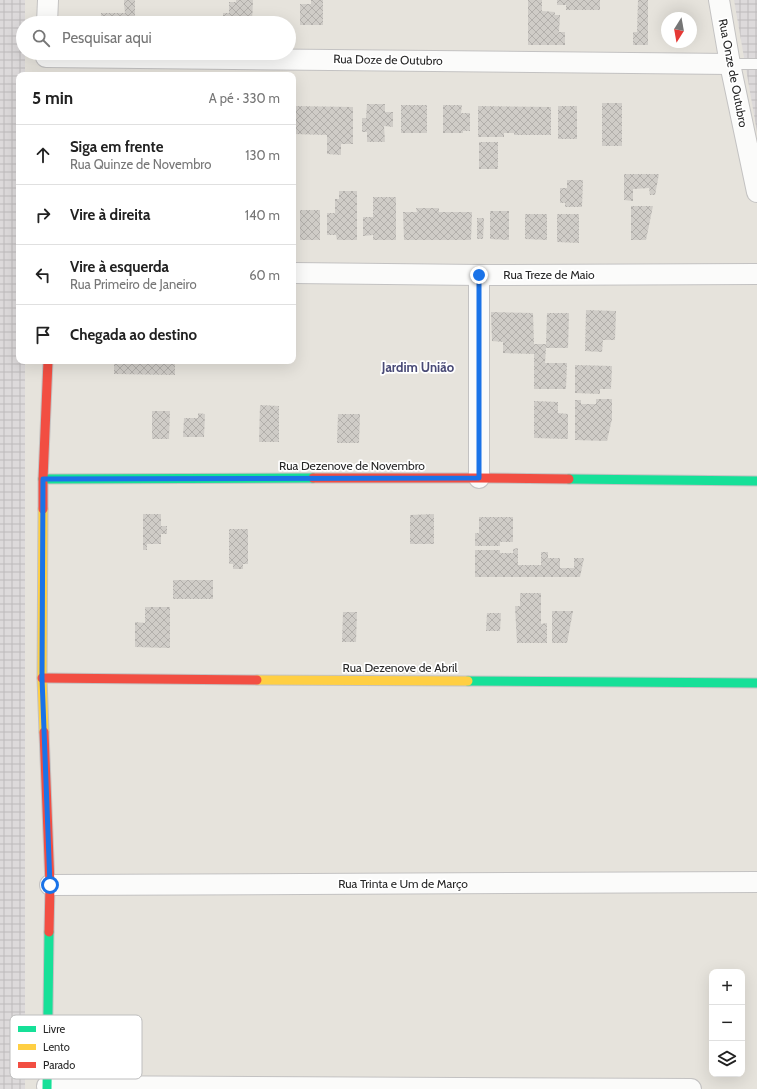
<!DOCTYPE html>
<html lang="pt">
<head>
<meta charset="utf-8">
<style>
  body { margin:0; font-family:Cabin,sans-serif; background:#f2f2f2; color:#222 }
  .controls { position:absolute; right:12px; bottom:12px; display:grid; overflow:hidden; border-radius:8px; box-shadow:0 4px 16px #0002 }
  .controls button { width:36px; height:36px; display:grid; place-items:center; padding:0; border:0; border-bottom:1px solid #e0e0e0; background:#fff; color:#222; font:20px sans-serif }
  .compass { position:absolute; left:661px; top:12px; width:36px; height:36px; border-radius:50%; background:#fff; box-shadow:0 4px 16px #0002; rotate:191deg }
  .stop { position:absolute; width:12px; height:12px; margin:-9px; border:3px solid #1a73e8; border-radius:50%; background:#fff }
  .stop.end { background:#1a73e8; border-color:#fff; box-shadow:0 1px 4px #0008 }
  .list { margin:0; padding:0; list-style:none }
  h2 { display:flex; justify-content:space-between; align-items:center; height:52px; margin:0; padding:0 16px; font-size:17px }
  h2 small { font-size:13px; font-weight:400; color:#767676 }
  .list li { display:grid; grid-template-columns:26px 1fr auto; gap:12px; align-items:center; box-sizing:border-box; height:60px; padding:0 16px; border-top:1px solid #e0e0e0 }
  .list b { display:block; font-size:15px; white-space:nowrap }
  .list p { margin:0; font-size:13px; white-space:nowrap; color:#767676 }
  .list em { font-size:13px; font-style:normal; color:#767676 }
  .icon { flex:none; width:22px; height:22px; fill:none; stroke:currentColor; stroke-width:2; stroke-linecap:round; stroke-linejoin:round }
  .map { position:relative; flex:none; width:757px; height:1089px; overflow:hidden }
  .search { position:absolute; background:#fff; box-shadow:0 4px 16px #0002; left:16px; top:16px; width:280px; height:44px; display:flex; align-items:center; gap:10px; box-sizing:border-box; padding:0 14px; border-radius:22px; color:#767676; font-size:15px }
  .panel { position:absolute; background:#fff; box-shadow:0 4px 16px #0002; left:16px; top:72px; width:280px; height:292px; border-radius:8px }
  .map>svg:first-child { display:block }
</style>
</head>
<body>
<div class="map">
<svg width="757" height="1089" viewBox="0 0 757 1089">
  <defs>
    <pattern id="industrial-grid" width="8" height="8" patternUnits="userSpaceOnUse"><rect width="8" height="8" fill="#dddadb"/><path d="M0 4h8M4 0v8" fill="none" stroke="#bebbbc"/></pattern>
    <pattern id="building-cross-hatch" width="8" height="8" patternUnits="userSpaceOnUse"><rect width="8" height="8" fill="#cfccc7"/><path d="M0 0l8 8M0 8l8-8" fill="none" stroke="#b2afab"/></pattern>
  </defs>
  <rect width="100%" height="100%" fill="#e6e3dc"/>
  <!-- industrial -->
  <g fill="url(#industrial-grid)">
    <path d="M0,0H25V23H23V53H25V75H19V361H25V1089H0Z"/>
    <path d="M734,0H757V132Z"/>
  </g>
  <!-- building -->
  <g fill="url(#building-cross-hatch)">
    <path d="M124,0H135V23H101V13H125L124,4H132H124Z"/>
    <path d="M236,0H253L252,23H223V13H229V2H236Z"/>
    <path d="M311,0H323V25H300V4H311Z"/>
    <path d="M528,0H542V11L555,12V15H560L559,32H565V45H528Z"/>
    <path d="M557,0H600V10H566V5H557Z"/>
    <path d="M638,0H648V45H633V32H637Z"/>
    <rect x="602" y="103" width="20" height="43"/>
    <path d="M367,104H385V112H393V127L384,126L385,142H367V132H362V118H366Z"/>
    <rect x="401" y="105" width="26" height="28"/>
    <path d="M443,105H462L461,113H470V131H463V133H443Z"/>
    <path d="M293,106L353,107V144H341V155L327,154V135L293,134Z"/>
    <path d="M478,106L551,107V135H514V133H504V137H478Z"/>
    <rect x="558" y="106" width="19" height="33"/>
    <rect x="479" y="142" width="19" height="27"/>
    <path d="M624,174H659L655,195H650L649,188L633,189V201L624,200Z"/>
    <path d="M567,180H583L582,207H565V203H560V188H567Z"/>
    <path d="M339,191H357V240H337L336,235H327V213H335V199H339Z"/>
    <path d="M373,197H396V240H373V235L363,236V217H373Z"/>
    <path d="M631,206H653L646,240H631Z"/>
    <path d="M416,208H439V212H472L471,240H404L403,212H417Z"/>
    <rect x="300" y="210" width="20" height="30"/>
    <path d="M490,211H509V240L490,239Z"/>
    <path d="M525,214H547V240L525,239Z"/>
    <path d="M557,214H579V243L557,242Z"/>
    <path d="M477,218H484L483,239H477Z"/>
    <path d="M586,310L616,311L615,340H603L602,352L585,351Z"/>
    <path d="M491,312L533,313L534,344H546L547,313H569L568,348H546L545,363H567L566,389H534V354L503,353V342L492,341Z"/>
    <path d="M114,361H175V375L114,374Z"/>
    <path d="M575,365L612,366L611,389H600V394L575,393Z"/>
    <path d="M596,399H612V419L607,441L575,440V400H581V404H596Z"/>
    <path d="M534,401L558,402V413L568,414V439L534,438Z"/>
    <path d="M260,405L279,406V442H259Z"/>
    <path d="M152,411H170L169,439H152Z"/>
    <path d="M198,413L205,414L204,437H183L184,418H198Z"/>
    <path d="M338,414H360L359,443H337Z"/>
    <path d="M143,514H161V526H167V534H161V544H147V550H143Z"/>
    <path d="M434,514V544H410V515Z"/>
    <path d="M479,517H513V542H500V546H475V533H479Z"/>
    <path d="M229,529H248V564H243V569H233V564H229Z"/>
    <path d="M518,548V565H541V552H548V558H560V568H574V558H584L580,577H475V550H500V553H513V549Z"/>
    <rect x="173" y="580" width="40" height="19"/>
    <path d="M520,593H541V624L547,623V643H517L515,606H520Z"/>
    <path d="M145,607H170V648L135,647V622L145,623Z"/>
    <path d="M552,611H573L567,643H552Z"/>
    <path d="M343,612H357L356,642H342Z"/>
    <path d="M487,613H501L500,631H486Z"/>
  </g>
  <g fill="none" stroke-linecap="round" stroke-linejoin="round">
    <defs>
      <path id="lane" d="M730,64H757"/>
      <g id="street">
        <path d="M719,0L730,64L757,192"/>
        <path d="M47,23L48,0"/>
        <path d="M46,57L730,64"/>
        <path d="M293,273L479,275L757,274"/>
        <path d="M479,275V478"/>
        <path d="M50,885L757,882"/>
        <path d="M47,1086L691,1089"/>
      </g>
      <g id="fast">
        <path d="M43,479L313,478"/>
        <path d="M569,479L757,481"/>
        <path d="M468,681L757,683"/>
        <path d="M47,1089L49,932"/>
      </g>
      <g id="slow">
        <path d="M43,509L42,678L44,732"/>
        <path d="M257,680L468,681"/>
      </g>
      <g id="jam">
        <path d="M313,478H479L569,479"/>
        <path d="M43,509V479L48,361"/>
        <path d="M42,678L257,680"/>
        <path d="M44,732L50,885L49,932"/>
      </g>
    </defs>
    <!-- lane casing -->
    <use href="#lane" stroke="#c3c2c2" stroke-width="12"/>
    <!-- street casing -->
    <use href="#street" stroke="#c3c2c2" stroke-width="22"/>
    <!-- fast casing -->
    <use href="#fast" stroke="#c3c2c2" stroke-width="11"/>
    <!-- slow casing -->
    <use href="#slow" stroke="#c3c2c2" stroke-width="11"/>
    <!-- jam casing -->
    <use href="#jam" stroke="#c3c2c2" stroke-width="11"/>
    <!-- lane -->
    <use href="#lane" stroke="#fbfbfa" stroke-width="10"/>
    <!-- street -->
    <use href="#street" stroke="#fbfbfa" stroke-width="20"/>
    <!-- fast -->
    <use href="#fast" stroke="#16e098" stroke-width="9"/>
    <!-- slow -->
    <use href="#slow" stroke="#ffcf43" stroke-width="9"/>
    <!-- jam -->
    <use href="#jam" stroke="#f24e42" stroke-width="9"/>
  </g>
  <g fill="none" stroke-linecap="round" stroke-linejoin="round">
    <!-- route -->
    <path stroke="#1a73e8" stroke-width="5" d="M50,885L42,678L43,479L479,478V275"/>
  </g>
  <g text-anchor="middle" stroke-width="3.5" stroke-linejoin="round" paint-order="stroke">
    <!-- street labels -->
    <g font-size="12" fill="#272727" stroke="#fff">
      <text transform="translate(388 60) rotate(1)" y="4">Rua Doze de Outubro</text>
      <text transform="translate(733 73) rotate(79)" y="4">Rua Onze de Outubro</text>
      <text x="549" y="279">Rua Treze de Maio</text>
      <text x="352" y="470">Rua Dezenove de Novembro</text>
      <text x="400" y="672">Rua Dezenove de Abril</text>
      <text x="403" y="888">Rua Trinta e Um de Março</text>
    </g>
    <!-- neighbourhood labels -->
    <g font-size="13" font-weight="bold" fill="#494a76" stroke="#fff">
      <text x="418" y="372">Jardim União</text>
    </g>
  </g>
  <!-- legend -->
  <rect x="10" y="1015" width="132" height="64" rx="6" fill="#fff" stroke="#bebebe" stroke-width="1"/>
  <rect x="18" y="1026" width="18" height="6" fill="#16e098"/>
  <rect x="18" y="1044" width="18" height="6" fill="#ffcf43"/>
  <rect x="18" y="1062" width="18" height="6" fill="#f24e42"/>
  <g font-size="11" fill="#272727">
    <text x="43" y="1033">Livre</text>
    <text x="43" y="1051">Lento</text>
    <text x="43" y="1069">Parado</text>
  </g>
</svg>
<div class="controls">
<button>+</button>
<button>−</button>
<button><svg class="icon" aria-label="layers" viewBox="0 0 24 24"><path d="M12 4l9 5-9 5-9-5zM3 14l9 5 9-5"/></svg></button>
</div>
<svg class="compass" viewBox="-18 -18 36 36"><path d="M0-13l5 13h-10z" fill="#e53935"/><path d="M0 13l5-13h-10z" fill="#767676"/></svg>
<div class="stop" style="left:50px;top:885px"></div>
<div class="stop end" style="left:479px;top:275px"></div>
<div class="search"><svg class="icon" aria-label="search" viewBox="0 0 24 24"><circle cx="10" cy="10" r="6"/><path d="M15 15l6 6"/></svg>Pesquisar aqui</div>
<section class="panel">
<h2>5 min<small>A pé · 330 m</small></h2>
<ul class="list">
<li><svg class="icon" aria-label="ahead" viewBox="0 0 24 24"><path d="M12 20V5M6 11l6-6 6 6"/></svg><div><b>Siga em frente</b><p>Rua Quinze de Novembro</p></div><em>130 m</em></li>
<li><svg class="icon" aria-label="right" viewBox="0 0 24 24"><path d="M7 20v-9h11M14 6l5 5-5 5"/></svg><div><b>Vire à direita</b></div><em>140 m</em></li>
<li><svg class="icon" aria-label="left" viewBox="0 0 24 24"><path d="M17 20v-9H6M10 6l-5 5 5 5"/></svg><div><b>Vire à esquerda</b><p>Rua Primeiro de Janeiro</p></div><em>60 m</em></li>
<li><svg class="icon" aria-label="arrive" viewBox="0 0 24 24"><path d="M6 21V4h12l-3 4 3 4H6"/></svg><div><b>Chegada ao destino</b></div></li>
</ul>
</section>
</div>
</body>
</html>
